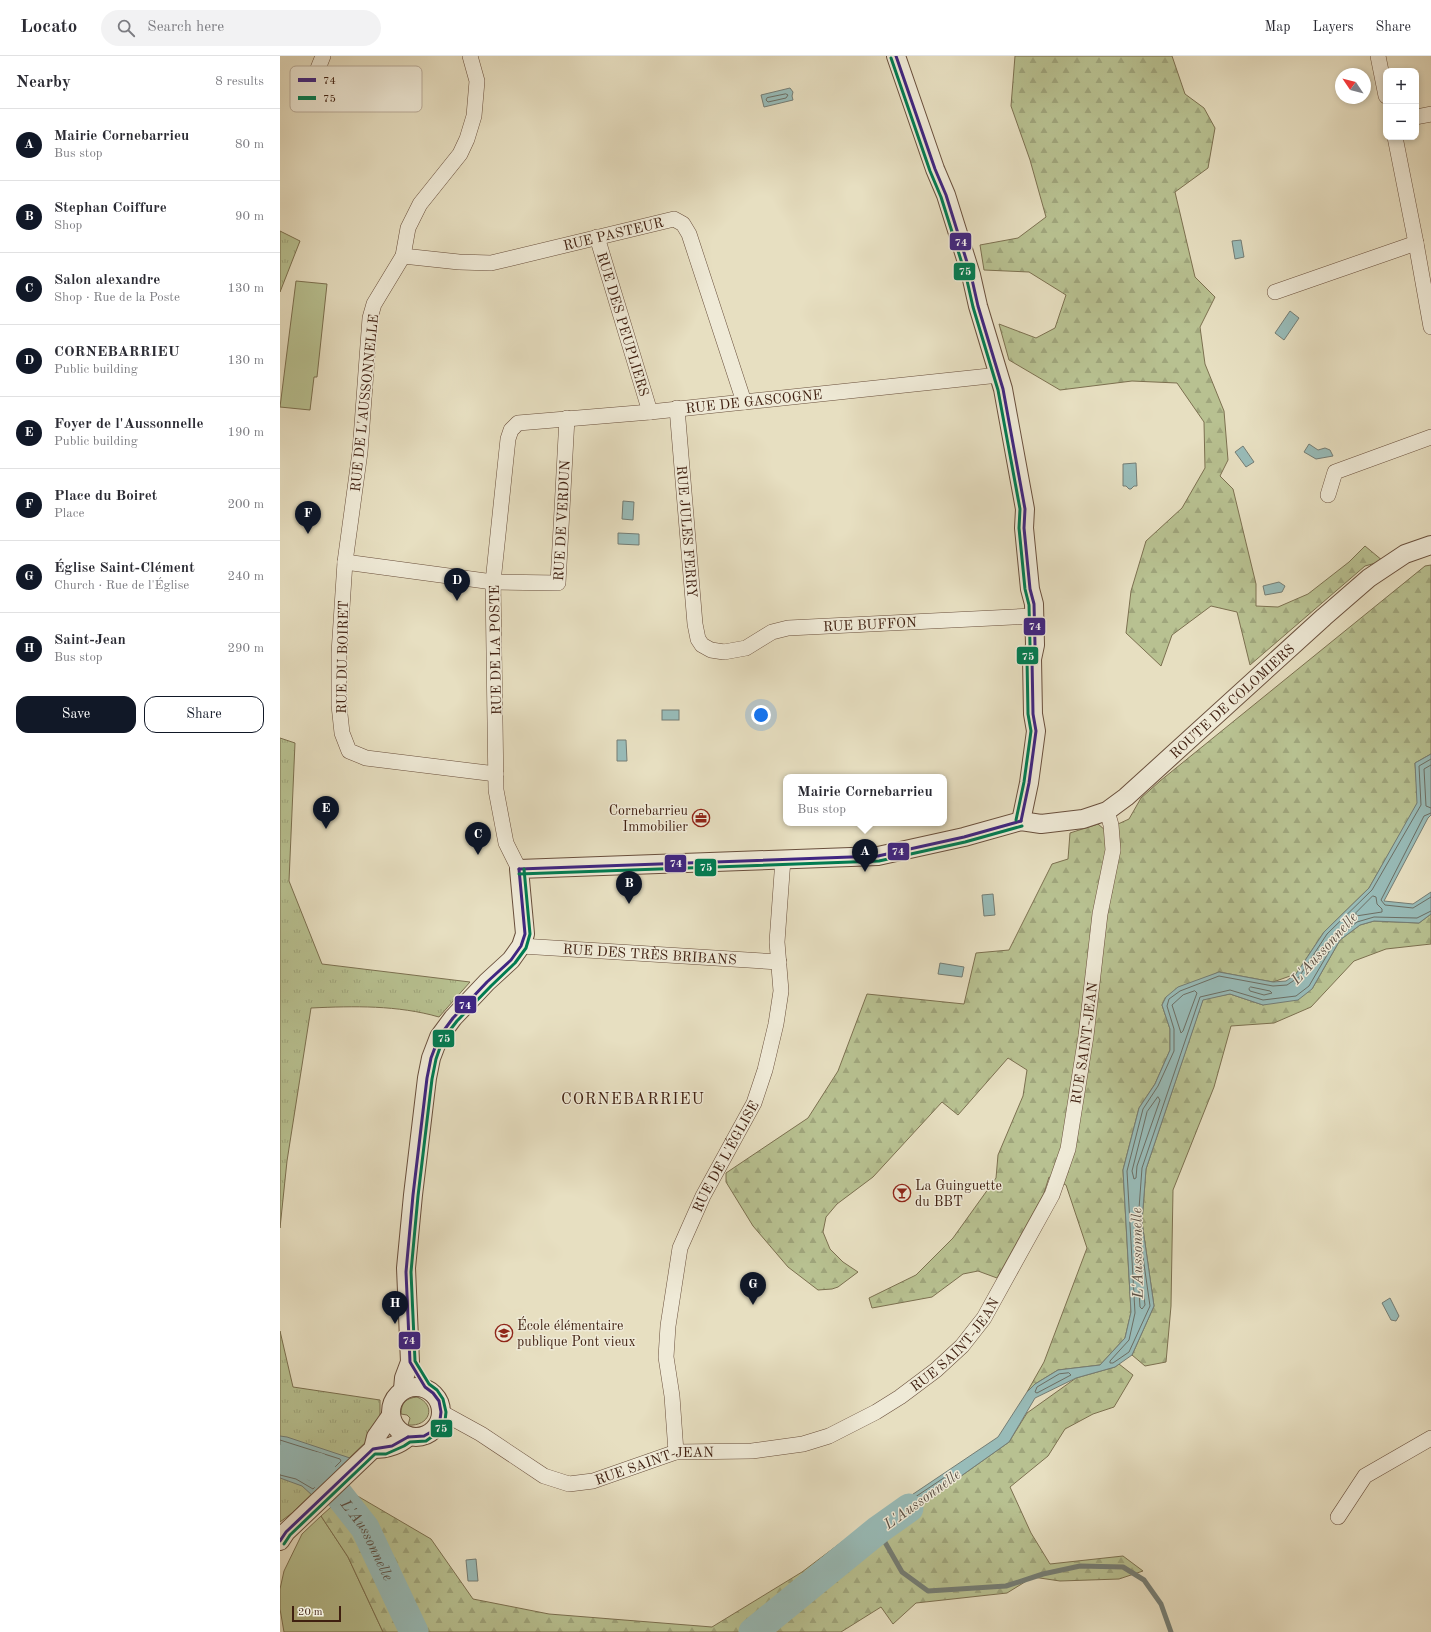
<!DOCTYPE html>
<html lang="en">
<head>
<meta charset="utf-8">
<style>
  body { margin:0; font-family:"Old Standard TT",serif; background:#f2f2f3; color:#2b2b33 }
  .controls { position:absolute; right:12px; top:12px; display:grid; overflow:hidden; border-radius:8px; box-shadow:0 2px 6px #0003 }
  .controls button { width:36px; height:36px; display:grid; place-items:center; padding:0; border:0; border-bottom:1px solid #e1e1e2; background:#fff; color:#2b2b33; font:20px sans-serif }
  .compass { position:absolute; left:1055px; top:12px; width:36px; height:36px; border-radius:50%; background:#fff; box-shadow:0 2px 6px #0003; rotate:305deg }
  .scale { position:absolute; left:12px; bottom:10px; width:49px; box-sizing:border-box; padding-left:4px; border:2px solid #3f1f10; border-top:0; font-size:11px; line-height:14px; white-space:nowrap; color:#3f1f10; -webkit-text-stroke:3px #efead7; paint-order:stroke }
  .you { position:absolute; left:481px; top:659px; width:14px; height:14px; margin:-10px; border:3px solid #fff; border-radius:50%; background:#1a73e8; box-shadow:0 0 0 6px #1a73e833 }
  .badge { display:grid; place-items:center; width:26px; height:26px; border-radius:50%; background:#111827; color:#fff; font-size:13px; font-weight:700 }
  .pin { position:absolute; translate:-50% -33px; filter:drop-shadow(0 1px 2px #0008) }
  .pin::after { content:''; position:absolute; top:21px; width:14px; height:12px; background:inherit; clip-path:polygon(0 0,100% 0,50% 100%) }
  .popup { position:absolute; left:503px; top:718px; width:164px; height:52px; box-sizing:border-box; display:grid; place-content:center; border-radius:8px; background:#fff; filter:drop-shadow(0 1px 3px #0005); font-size:13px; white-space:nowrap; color:#7c7c81 }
  .popup b { font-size:15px; color:#2b2b33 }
  .popup::after { content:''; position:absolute; left:50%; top:100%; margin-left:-8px; border:8px solid transparent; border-top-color:#fff }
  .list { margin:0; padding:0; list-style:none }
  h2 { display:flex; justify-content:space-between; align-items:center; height:52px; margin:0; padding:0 16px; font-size:17px }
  h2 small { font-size:13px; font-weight:400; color:#7c7c81 }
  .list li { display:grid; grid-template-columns:26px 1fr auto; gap:12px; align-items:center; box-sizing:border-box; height:72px; padding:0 16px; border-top:1px solid #e1e1e2 }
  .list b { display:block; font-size:15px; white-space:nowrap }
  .list p { margin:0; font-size:13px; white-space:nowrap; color:#7c7c81 }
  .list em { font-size:13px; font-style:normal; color:#7c7c81 }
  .actions { display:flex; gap:8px; padding:12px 16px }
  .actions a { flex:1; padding:9px 0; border:1px solid #111827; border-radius:12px; text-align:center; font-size:14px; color:#111827 }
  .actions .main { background:#111827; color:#fff }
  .icon { flex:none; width:22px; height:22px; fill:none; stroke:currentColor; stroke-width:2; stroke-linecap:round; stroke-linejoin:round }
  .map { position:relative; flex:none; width:1151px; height:1576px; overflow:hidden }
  header { display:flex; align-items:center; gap:24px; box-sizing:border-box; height:56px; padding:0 20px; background:#fff; border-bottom:1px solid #e1e1e2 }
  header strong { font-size:19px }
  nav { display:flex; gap:22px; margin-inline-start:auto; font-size:14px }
  .search { width:280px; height:36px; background:#f2f2f3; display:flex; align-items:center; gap:10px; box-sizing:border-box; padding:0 14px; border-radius:22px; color:#7c7c81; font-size:15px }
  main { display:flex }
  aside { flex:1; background:#fff }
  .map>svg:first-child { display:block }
</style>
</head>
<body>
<header>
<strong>Locato</strong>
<div class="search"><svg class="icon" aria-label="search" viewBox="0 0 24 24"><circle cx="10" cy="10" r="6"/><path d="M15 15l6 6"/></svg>Search here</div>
<nav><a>Map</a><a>Layers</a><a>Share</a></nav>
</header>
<main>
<aside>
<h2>Nearby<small>8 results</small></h2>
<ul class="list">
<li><span class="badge">A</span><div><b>Mairie Cornebarrieu</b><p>Bus stop</p></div><em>80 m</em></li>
<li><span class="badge">B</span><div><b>Stephan Coiffure</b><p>Shop</p></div><em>90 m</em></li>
<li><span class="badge">C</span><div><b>Salon alexandre</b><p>Shop · Rue de la Poste</p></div><em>130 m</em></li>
<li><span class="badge">D</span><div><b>CORNEBARRIEU</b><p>Public building</p></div><em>130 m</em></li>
<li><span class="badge">E</span><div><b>Foyer de l'Aussonnelle</b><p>Public building</p></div><em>190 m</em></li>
<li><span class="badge">F</span><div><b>Place du Boiret</b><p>Place</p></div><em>200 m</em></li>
<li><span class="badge">G</span><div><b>Église Saint-Clément</b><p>Church · Rue de l'Église</p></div><em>240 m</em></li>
<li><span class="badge">H</span><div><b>Saint-Jean</b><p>Bus stop</p></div><em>290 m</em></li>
</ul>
<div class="actions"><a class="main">Save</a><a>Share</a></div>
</aside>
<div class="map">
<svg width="1151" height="1576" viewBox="0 0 1151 1576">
  <defs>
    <pattern id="forest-firs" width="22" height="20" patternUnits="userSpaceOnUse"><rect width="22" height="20" fill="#b8c191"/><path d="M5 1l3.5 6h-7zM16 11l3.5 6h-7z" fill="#9fa57c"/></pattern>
    <pattern id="park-tufts" width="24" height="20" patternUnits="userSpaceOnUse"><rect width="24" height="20" fill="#b8c191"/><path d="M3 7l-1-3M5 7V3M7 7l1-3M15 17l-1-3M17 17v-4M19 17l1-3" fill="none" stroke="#9fa57c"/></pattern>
  </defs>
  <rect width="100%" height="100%" fill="#e7dfc1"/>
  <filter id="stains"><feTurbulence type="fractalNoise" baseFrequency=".005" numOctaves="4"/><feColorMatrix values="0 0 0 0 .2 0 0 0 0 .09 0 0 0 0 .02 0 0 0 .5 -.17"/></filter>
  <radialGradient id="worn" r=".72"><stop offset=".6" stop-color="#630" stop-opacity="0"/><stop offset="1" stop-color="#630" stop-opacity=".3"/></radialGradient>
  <!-- grass -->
  <g fill="#b8c191" stroke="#7c7050">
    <path d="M16,225L47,228L37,321H34L30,354L0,351Z"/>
    <path d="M137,1341C157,1349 150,1371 128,1369L130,1362L127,1359L121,1358C121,1347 126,1342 137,1341Z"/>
    <path d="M41,1460L68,1501L103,1576H4L0,1553V1533L4,1515L22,1478Z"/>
  </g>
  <!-- forest -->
  <g fill="url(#forest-firs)" stroke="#7c7050">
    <path d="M735,0H892L905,38L924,52L935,72L928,112L895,136L915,221L935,241L920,271L925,308L944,355L948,404L940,420L953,433L976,528V550L998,551L1028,538L1069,506L1085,490L1103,505L1085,510L970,609L957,556L931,550L892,579L881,610L846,577L851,535L866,485L902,452L925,412L924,366L897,327L852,325L780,334L729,304L719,268L756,282L775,272L786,239L749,216L704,214L700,189L738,182L766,161L750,104L731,50Z"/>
    <path d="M1151,509V698L1135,707L1138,747L1089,832L1044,876L1016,918L993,926L939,916L886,941L882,949L890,973V994L875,1028L859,1052L843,1114L851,1256L845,1282L820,1309L778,1314L755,1328L747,1336L764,1306L807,1192L786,1129L769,1121L764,1137L717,1222L698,1215L683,1218L652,1241L592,1252L589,1242L636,1219L673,1182L716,1122L718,1099L743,1040L747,1014L728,1002L678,1059L662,1046L593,1121L557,1148L546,1161L543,1176L550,1193L563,1206L578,1216L558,1231L552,1233L538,1234L508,1211L473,1170L446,1126V1117L528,1062L558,1015L587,938L684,948L696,897L729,894L772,808L788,803L790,777L818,768L825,774L849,763L861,742L880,725L1145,510Z"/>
    <path d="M1151,858V888L1106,893L1074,905L1031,951L994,967L951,970L934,1031L893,1134L891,1250L886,1306L865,1310L852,1299L874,1250L862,1166L866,1113L923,943L950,938L983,949L1032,933L1060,884L1080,869L1094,865L1139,867Z"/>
    <path d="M839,1308L853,1319L834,1351L813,1358L785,1373L768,1400L730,1431L751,1477L770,1508L843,1500L863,1515L839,1523L780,1525L753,1521L727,1537L636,1547L613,1568L601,1551L561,1576H103L68,1501L41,1460L69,1435L151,1483L193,1543L269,1558L432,1571L522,1516L579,1473L590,1467L598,1479L729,1386L747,1357L796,1322L835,1311Z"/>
  </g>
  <!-- park -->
  <g fill="url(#park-tufts)" stroke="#7c7050">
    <path d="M0,175L20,185L0,236Z"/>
    <path d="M0,682L15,687L9,825L42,908L190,926L159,961C117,949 74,950 31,952L7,1105L0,1172Z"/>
    <path d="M0,1275L13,1331L100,1344V1365L90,1382L12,1457L0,1466Z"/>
  </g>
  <!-- water -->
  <g fill="#98bcb9" stroke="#747d75">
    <path d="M510,32L513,36L512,40L513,44L484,51L481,39Z"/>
    <path d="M961,184L964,201L955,203L952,185Z"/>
    <path d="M1010,255L1019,262L1004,284L995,277Z"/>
    <path d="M1029,388L1038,394L1045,392L1050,394L1053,400L1036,403L1024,396Z"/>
    <path d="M963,390L974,406L966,411L955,396Z"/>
    <path d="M856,407L857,430H854L851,433H849L846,430H843V408Z"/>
    <path d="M343,445L354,446L353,464L342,463Z"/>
    <path d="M338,477L359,478V489L338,488Z"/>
    <path d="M999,526L1005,530L1002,536L985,539L983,530Z"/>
    <rect x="382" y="654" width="17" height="10"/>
    <path d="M337,684H346L347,705H337Z"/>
    <path d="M1151,698V759L1148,762L1104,845L1133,848L1151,836V858L1139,867L1094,865L1080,869L1060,884L1032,933L1018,944L983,949L950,938L923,944L866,1113L862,1166L874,1250L852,1299L835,1311L796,1322L755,1342L729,1386L598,1479L590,1467L718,1381L747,1336L755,1328L778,1314L820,1309L845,1282L851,1256L843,1114L859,1052L875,1028L890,994V973L882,949L886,941L898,931L939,916L993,926L1006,925L1016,918L1044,876L1089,832L1137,747L1135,707Z"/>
    <path d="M713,838L715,859L704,860L702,839Z"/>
    <path d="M660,907L684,911L682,921L658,918Z"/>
    <path d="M1110,1242L1119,1260L1116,1265L1111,1264L1102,1247Z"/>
    <path d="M0,1380L7,1381L70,1402L33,1440L22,1430L0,1422Z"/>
    <path d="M196,1503L198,1525H188L186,1504Z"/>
  </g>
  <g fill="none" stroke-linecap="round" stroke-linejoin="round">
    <!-- shore -->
    <g stroke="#6c6e64" stroke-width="1">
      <path d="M506,38L508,39L506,42L488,46L486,44L487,42Z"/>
      <path d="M1151,703L1139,710L1141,749L1092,834L1047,878L1019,921L1007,929L993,930L939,920L900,935L889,943L887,950L894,973V995L878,1030L863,1053L847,1115L855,1257L849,1284L830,1305V1307H833L849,1296L870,1250L858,1166L862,1112L920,941L950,934L983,944L1016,940L1029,930L1057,882L1077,866L1094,861L1137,862L1151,855"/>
      <path d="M1151,709L1144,713L1146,750L1151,752"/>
      <path d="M1151,757L1144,760L1101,844L1105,849L1133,852L1151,841"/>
      <path d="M1093,840L1096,841L1097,848L1102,853V856L1076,860V857Z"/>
      <path d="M971,931L990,935L992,937L984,939L970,935L969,933Z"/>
      <path d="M915,935L917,937L903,975L901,977L892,949L903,939Z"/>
      <path d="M878,1041L880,1044L857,1110L856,1122L854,1123L852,1115L867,1056Z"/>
      <path d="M861,1233L863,1234L865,1249L862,1253L860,1251L859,1235Z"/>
      <path d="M789,1317L791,1319L789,1320L757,1337L755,1336L757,1331L779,1318Z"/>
      <path d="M0,1384L60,1403L61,1405L33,1433L16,1423L0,1419"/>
      <path d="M0,1389L50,1405L52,1407L33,1426L18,1418L0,1414"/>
      <path d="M0,1395L39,1408L41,1410L32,1418L19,1412L0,1408"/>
      <path d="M670,1418H673L672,1421L601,1472H598L597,1467Z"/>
    </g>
    <!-- stream -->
    <path stroke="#747d75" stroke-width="5" d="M598,1474L622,1516L648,1535L726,1530L763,1518L800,1510L843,1511L864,1524L881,1548L891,1576"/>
    <!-- river -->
    <g stroke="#98bcb9" stroke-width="29">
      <path id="s1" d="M0,1403L37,1411L85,1472L134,1576"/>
      <path d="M473,1576L598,1474L629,1452"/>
    </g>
    <defs>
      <g id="minor">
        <path d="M190,0L197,25L194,60L187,83L180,98L140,148L128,172L123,200L94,248L90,262L80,396L65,506L59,597V649L62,677L69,695L86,702L216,718"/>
        <path d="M1098,0L1106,40"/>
        <path d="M35,20L43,0"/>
        <path d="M1136,61L1151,58"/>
        <path d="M1115,81L1136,187L1151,271"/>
        <path id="s2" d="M317,181L370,356"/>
        <path id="s3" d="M123,200L179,206L211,207L394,163L403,168L409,178L464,346"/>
        <path d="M995,236L1136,187"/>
        <path id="s4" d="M397,352L415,568L418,583L422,589L431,594L444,596L466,592L492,576L508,572L754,560"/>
        <path d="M1048,439L1055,416L1151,381"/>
        <path id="s5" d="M65,506L213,526L278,527L287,362"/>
        <path id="s6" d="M239,813L226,787L216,734L213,526L228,383L231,374L238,367C282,363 326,360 370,356C486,343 603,332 719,319"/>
        <path id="s7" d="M241,890L499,906"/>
        <path id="s8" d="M161,1356L201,1378L264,1420L289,1428L313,1425L396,1396L472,1395L523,1388L549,1380L596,1356L620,1341L656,1314L682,1290L704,1262L772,1139L788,1093L806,980L820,858L833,794L831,769L827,755"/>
        <path id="s9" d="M396,1396L392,1340L386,1301L388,1270L400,1192L423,1140L474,1047L485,1014L496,968L501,935L497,886L503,803"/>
        <path d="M1058,1461L1085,1420L1151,1382"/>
      </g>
      <g id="tertiary">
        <path d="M616,0L655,113L666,139L691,219L698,250L723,333L745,453L744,472L750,533L754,548L755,589L752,603L753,658L756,675L749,727L741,765"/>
        <circle cx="136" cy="1356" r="25"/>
        <path id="s10" d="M123,1333L124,1322L130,1306L126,1212L133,1139L147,1022L151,1002L159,981L173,962L207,926L231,904L241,890L245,878L239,813L598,800L684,781L741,765L761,768L803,763L827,755L846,741L1044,561L1089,522L1125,498L1151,489"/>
        <path d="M93,1393C107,1393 118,1390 128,1381"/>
        <path d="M0,1485L6,1476L93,1393L96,1381L110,1361"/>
      </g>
    </defs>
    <!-- minor casing -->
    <use href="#minor" stroke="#694f3c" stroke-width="16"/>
    <!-- tertiary casing -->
    <use href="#tertiary" stroke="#694f3c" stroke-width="20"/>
    <!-- minor -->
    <use href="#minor" stroke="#efead7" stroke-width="15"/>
    <!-- tertiary -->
    <use href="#tertiary" stroke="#efead7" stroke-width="18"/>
    <defs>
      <g id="bus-1">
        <path d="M616,0L655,113L666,139L691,219L698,250L723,333L745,453L744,472L750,533L754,548L755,589L752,603L753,658L756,675L749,727L741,765"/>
        <path d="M239,813L598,800L684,781L741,765"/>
        <path d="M128,1381L144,1380L151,1376L160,1364L161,1356L159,1345L153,1337L145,1331L130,1306L126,1216L133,1139L147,1022L151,1002L159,981L173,962L207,926L231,904L241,890L245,878L239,813"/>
        <path d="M0,1485L6,1476L93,1393L112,1390L128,1381"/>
      </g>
      <g id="bus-2">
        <path d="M611,2L650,115L661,141L686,220L693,251L718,334L740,453L739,472L745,533L749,549L750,589L747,603L748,658L751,675L744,726L736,764"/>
        <path d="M239,818L599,805L685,786L742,770"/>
        <path d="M4,1488L10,1479L95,1398H106L124,1390L130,1386L146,1385L160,1375L165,1365L166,1356L163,1343L157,1334L149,1328L135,1305L131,1216L138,1140L152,1023L156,1003L163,983L177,965L211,930L235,907L246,892L250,878L244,813"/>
      </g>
    </defs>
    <!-- bus-1 casing -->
    <use href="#bus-1" stroke="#efead7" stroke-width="6"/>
    <!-- bus-2 casing -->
    <use href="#bus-2" stroke="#efead7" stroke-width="6"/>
    <!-- bus-1 -->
    <use href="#bus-1" stroke="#3f2682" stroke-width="3"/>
    <!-- bus-2 -->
    <use href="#bus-2" stroke="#007c52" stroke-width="3"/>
  </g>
  <!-- icons -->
  <defs>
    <symbol id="office-ring" viewBox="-11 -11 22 22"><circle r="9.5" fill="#efead7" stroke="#8f2418" stroke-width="1.5"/><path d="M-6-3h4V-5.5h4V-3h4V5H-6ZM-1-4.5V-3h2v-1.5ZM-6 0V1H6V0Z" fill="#8f2418"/></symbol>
    <symbol id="bar-ring" viewBox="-11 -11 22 22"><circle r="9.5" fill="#efead7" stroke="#8f2418" stroke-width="1.5"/><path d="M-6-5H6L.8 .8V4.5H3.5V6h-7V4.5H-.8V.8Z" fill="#8f2418"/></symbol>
    <symbol id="school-ring" viewBox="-11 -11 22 22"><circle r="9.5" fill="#efead7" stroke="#8f2418" stroke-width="1.5"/><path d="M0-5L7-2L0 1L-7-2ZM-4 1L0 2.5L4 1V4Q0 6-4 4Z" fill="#8f2418"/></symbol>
  </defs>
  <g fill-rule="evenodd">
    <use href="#office-ring" x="411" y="752" width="20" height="20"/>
    <use href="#bar-ring" x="612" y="1127" width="20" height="20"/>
    <use href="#school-ring" x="214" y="1267" width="20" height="20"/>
  </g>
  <g text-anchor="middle" stroke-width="3" stroke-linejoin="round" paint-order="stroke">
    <!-- street labels -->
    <g font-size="14" fill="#3f1f10" stroke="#efead7">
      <text dy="5" stroke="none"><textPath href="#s3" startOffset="214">RUE PASTEUR</textPath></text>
      <text dy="5" stroke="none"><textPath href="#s2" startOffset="91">RUE DES PEUPLIERS</textPath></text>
      <text dy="5" stroke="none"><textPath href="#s6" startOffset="691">RUE DE GASCOGNE</textPath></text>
      <text transform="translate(84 347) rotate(-84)" y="5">RUE DE L'AUSSONNELLE</text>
      <text dy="5" stroke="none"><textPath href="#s5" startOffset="277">RUE DE VERDUN</textPath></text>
      <text dy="5" stroke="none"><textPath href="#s4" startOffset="124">RUE JULES FERRY</textPath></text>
      <text dy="5" stroke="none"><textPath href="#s4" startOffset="414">RUE BUFFON</textPath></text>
      <text transform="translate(215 594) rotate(-91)" y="5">RUE DE LA POSTE</text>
      <text transform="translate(62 601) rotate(-89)" y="5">RUE DU BOIRET</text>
      <text dy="5" stroke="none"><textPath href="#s10" startOffset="1318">ROUTE DE COLOMIERS</textPath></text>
      <text dy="5" stroke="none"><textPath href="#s7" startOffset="129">RUE DES TRÈS BRIBANS</textPath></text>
      <text dy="5" stroke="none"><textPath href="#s8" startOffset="908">RUE SAINT-JEAN</textPath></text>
      <text dy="5" stroke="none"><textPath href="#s9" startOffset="308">RUE DE L'ÉGLISE</textPath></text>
      <text dy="5" stroke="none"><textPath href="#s8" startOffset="572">RUE SAINT-JEAN</textPath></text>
      <text dy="5" stroke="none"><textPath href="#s8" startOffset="236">RUE SAINT-JEAN</textPath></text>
    </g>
    <!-- poi labels -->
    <g font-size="14" fill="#3f1f10" stroke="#efead7" text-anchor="start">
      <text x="408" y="759" text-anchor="end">Cornebarrieu<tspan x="408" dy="16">Immobilier</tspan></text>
      <text x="635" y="1134">La Guinguette<tspan x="635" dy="16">du BBT</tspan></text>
      <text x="237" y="1274">École élémentaire<tspan x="237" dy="16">publique Pont vieux</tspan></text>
    </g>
    <!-- water labels -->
    <g font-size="15" font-style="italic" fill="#5a4e43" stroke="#efead7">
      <text transform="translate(1044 892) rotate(-48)" y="5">L'Aussonnelle</text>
      <text transform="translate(857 1197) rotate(-91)" y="5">L'Aussonnelle</text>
      <text transform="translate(642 1443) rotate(-36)" y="5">L'Aussonnelle</text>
      <text dy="5" stroke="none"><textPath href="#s1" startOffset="127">L'Aussonnelle</textPath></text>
    </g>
    <!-- quarter labels -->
    <g font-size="16" letter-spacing="1" fill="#3f1f10" stroke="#efead7">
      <text x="353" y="1048">CORNEBARRIEU</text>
    </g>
  </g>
  <!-- legend -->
  <rect x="10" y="10" width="132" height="46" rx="6" fill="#efead7" stroke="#baad9b" stroke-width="1"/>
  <rect x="18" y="22" width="18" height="4" fill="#3f2682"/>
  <rect x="18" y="40" width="18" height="4" fill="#007c52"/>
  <g font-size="11" fill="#3f1f10">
    <text x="43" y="28">74</text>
    <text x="43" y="46">75</text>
  </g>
  <g stroke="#efead7" stroke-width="1.5">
    <rect x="669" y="176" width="23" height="19" rx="4" fill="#3f2682"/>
    <rect x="673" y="206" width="23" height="19" rx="4" fill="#007c52"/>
    <rect x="743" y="561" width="23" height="19" rx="4" fill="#3f2682"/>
    <rect x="736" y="590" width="23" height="19" rx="4" fill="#007c52"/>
    <rect x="607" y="786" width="23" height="19" rx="4" fill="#3f2682"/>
    <rect x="384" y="798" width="23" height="19" rx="4" fill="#3f2682"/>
    <rect x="414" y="802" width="23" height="19" rx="4" fill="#007c52"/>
    <rect x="174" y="939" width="23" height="19" rx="4" fill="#3f2682"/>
    <rect x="152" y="973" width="23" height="19" rx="4" fill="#007c52"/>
    <rect x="118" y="1275" width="23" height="19" rx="4" fill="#3f2682"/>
    <rect x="150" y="1363" width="23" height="19" rx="4" fill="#007c52"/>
  </g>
  <g font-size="11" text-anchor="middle" font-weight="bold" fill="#fff">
    <text x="681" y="190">74</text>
    <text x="685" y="219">75</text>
    <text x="755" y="574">74</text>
    <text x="748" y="604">75</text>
    <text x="618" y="799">74</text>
    <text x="396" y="811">74</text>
    <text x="426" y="815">75</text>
    <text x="185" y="953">74</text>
    <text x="164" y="986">75</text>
    <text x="129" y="1288">74</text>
    <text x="161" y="1376">75</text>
  </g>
  <rect width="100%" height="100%" filter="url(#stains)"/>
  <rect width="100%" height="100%" fill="url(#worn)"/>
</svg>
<div class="controls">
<button>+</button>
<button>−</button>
</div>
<svg class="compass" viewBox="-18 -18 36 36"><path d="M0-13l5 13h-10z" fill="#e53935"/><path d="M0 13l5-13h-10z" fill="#7c7c81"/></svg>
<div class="scale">20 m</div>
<div class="you"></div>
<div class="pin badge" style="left:585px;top:816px">A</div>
<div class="popup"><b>Mairie Cornebarrieu</b>Bus stop</div>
<div class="pin badge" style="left:349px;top:848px">B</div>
<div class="pin badge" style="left:198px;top:799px">C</div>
<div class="pin badge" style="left:177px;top:545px">D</div>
<div class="pin badge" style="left:46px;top:773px">E</div>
<div class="pin badge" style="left:28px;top:478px">F</div>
<div class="pin badge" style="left:473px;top:1249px">G</div>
<div class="pin badge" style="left:115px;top:1268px">H</div>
</div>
</main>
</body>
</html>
